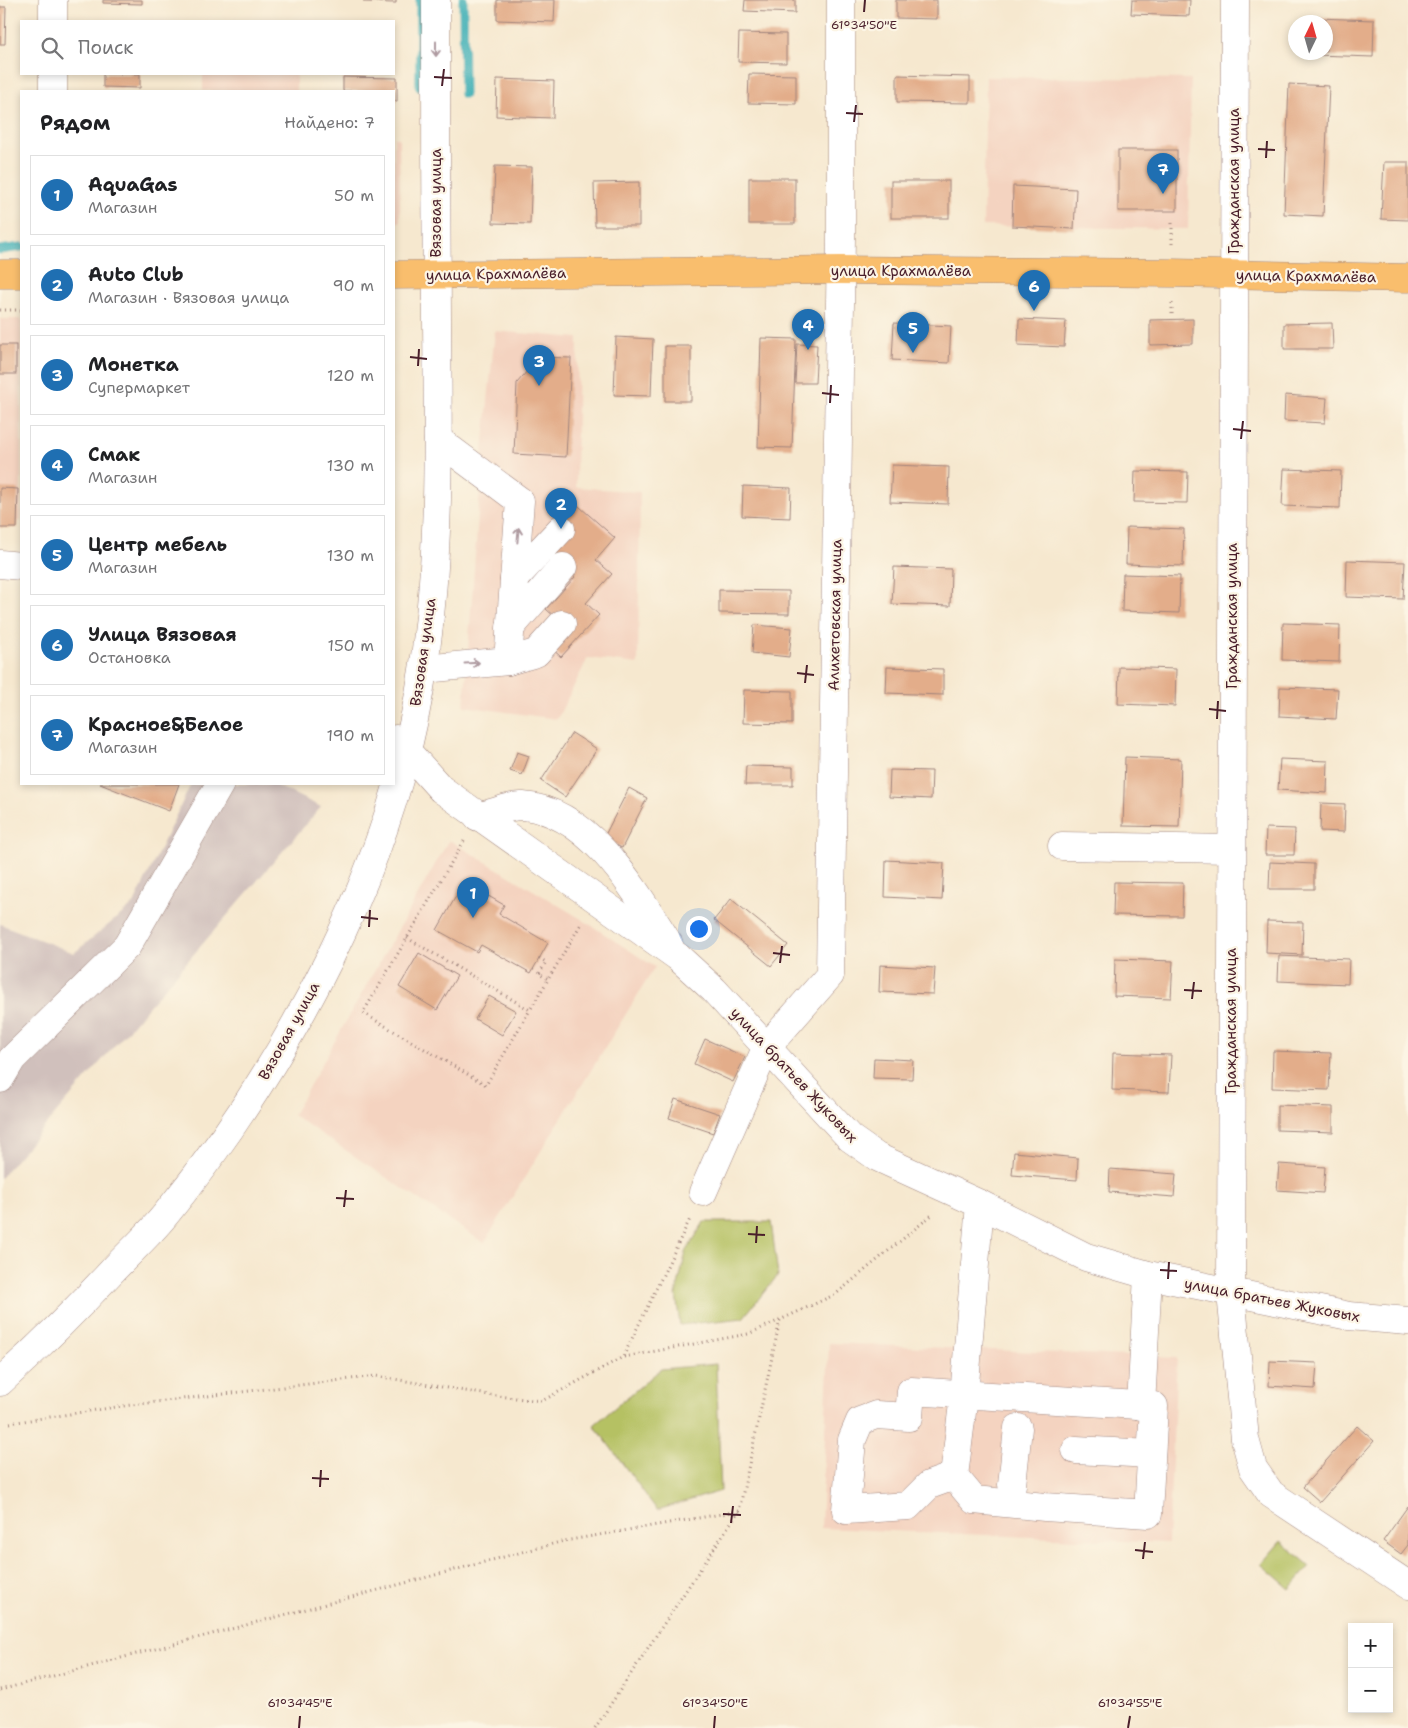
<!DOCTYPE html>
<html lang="ru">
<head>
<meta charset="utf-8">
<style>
  body { margin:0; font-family:"Shantell Sans",sans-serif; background:#f2f2f2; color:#202124 }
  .controls { position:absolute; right:15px; bottom:15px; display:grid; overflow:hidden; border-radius:0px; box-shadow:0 2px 8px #0003 }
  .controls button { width:45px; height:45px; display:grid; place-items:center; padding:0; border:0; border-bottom:1px solid #e0e0e0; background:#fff; color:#202124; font:25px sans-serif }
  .compass { position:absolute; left:1288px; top:15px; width:45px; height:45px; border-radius:50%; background:#fff; box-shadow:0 2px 8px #0003; rotate:5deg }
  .you { position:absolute; left:698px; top:928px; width:18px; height:18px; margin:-12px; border:4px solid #fff; border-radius:50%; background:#1a73e8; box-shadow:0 0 0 8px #1a73e833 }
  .badge { display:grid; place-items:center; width:32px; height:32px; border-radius:50%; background:#1f6fb2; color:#fff; font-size:16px; font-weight:700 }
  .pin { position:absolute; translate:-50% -41px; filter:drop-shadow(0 1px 2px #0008) }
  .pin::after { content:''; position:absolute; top:26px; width:18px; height:15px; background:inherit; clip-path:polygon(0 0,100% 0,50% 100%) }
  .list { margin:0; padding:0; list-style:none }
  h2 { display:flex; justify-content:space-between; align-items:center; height:65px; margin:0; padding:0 20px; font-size:21px }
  h2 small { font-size:16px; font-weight:400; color:#757577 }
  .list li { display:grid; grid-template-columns:32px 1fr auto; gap:15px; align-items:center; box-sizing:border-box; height:80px; margin:0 10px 10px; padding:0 10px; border:1px solid #e0e0e0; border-radius:0px }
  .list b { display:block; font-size:19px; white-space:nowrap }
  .list p { margin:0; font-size:16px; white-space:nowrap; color:#757577 }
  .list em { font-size:16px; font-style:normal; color:#757577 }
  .icon { flex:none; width:28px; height:28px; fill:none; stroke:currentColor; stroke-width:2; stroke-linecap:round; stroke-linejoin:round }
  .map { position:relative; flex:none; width:1408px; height:1728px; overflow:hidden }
  .search { position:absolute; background:#fff; box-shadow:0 2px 8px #0003; left:20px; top:20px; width:375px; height:55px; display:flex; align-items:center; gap:12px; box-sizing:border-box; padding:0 18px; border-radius:0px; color:#757577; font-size:19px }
  .panel { position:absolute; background:#fff; box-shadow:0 2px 8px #0003; left:20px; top:90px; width:375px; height:695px; border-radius:0px }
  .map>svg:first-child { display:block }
</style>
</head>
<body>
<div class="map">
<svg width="1408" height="1728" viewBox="0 0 1408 1728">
  <rect width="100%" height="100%" fill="#fcf5e5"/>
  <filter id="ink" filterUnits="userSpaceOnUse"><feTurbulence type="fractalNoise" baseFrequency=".02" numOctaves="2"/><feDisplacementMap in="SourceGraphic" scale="10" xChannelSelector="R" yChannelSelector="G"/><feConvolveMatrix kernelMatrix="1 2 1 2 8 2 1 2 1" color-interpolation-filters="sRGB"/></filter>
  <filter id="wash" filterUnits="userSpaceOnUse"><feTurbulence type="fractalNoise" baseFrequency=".0096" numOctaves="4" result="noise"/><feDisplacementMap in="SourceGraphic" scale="20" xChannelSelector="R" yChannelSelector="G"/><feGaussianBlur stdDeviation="1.12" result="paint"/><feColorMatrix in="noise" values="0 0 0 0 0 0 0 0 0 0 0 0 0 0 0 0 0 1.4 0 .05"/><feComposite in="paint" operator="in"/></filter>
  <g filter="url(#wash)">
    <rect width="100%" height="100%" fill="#f6e8cf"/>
    <!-- built -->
    <g fill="#f4d3c0">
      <rect x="203" y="74" width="93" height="17"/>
      <path d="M986,77L1191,79L1188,229L983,226Z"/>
      <path d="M394,138H399L400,222H394Z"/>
      <rect x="0" y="319" width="21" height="202"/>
      <path d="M495,331L578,338L576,487L640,492L638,664L588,658L557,719L464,706L482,461Z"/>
      <path d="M449,840L583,920L655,967L484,1243L293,1115Z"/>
      <path d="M829,1343L1177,1358L1168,1543L821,1528Z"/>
    </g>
    <!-- industrial -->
    <path fill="#d0c0bc" d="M191,784H273L321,807L0,1178V924L74,953L134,904Z"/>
    <!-- green -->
    <g fill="#b5c163" stroke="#807047">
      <path d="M704,1222H771L778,1275L743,1318L680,1325L676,1294L686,1252Z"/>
      <path d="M716,1364L721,1491L657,1510L594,1425L661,1369Z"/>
      <path d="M1281,1541L1310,1566L1290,1589L1261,1564Z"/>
    </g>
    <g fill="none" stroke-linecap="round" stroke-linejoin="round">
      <!-- stream -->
      <g stroke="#3eafb6" stroke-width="9">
        <path d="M420,0V87"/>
        <path d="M463,0L464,94"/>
        <path d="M0,250L21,247"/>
      </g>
    </g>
    <g id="blocks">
      <!-- building -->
      <g fill="#e3ad8a">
        <path d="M103,0H142V4L103,3Z"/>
        <path d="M364,0H396V3L364,2Z"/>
        <path d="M497,0H555L554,22L497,20Z"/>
        <path d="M745,0H795V13L744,11Z"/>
        <path d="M896,0H937V19L896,18Z"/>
        <path d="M1132,0H1190L1189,16L1131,14Z"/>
        <path d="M0,7H6L5,44H0Z"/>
        <path d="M1317,18L1374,20L1373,57L1315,55V52H1326V22H1317Z"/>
        <path d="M739,33L786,34V63L738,62Z"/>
        <path d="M103,74H140V88L103,87Z"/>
        <path d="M749,74L796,75V104L748,103Z"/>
        <path d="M897,75L970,77V103L897,102Z"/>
        <path d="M343,77L397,78V101H394V91H343Z"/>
        <path d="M497,79L554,81L553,118L496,116Z"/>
        <path d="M1289,84L1329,86L1323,216L1284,214Z"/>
        <rect x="1118" y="150" width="59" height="61"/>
        <path d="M1384,162H1408V220L1381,219Z"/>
        <path d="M495,166L532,167L530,224L493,223Z"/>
        <rect x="749" y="178" width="46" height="46"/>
        <rect x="891" y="181" width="58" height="37"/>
        <path d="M639,182V226H595L594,183Z"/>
        <path d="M1013,186L1076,189L1074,229L1012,226Z"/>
        <path d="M1019,319L1066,321L1064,347L1018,345Z"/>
        <path d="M1193,319V344L1150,345V320Z"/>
        <path d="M894,323L951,326L949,363L892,360Z"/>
        <path d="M1332,323L1333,349H1284V324Z"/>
        <path d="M616,337L653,339L651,396L614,395Z"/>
        <path d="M761,338L796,339L792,448L758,447Z"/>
        <path d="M797,344L817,345L815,383H795Z"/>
        <rect x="0" y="345" width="16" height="29"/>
        <rect x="665" y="346" width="26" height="55"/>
        <path d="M539,357L571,358L566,457L514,454L517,383Z"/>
        <path d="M1285,395L1327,398L1325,423L1284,421Z"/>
        <path d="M892,465L949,467L948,504L890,502Z"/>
        <path d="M1284,469L1341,471L1340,508L1282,506Z"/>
        <path d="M1135,471L1188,472L1187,503L1134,502Z"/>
        <path d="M743,486L791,488L790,518L742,516Z"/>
        <path d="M0,488L18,489L17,528H0Z"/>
        <path d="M572,500L615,538L596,560L612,574L586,603L599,615L561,657L540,638L556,618L546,609L575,577L552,556L553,522Z"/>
        <path d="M1127,527L1184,529L1183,566L1126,564Z"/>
        <path d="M1347,560L1405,562L1403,599L1346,597Z"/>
        <path d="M894,567L951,569L950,606L892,604Z"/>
        <path d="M1123,574L1180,576L1179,613L1122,611Z"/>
        <path d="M719,590L789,591V614L719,613Z"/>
        <path d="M1283,623L1340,625L1339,662L1282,660Z"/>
        <path d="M754,625L792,628L789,657L752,653Z"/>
        <path d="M887,667L943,669V695L886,693Z"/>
        <path d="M1119,667L1176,669L1175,706L1118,704Z"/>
        <path d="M1280,687L1338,689L1336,719L1279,716Z"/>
        <path d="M744,690L792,691V724L743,723Z"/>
        <path d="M572,733L597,749L565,797L541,781Z"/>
        <path d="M517,752L529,756L522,775L510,771Z"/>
        <path d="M1125,757L1181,759L1179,827L1123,826Z"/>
        <path d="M1280,759L1328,761L1327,793L1278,790Z"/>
        <path d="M746,766L793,767V785H745Z"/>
        <path d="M890,770L932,771L931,799L889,797Z"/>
        <path d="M100,784H179L169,811Z"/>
        <path d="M629,788L647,798L622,848L603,839Z"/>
        <path d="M1321,803L1345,804L1344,832L1320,831Z"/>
        <path d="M1266,828L1295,829L1294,855H1265Z"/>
        <path d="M886,860L944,863L942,900L885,897Z"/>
        <path d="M1270,862L1314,864V889H1269Z"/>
        <path d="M464,882L504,905L499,914L548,943L531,973L481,945L477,952L437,930Z"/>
        <path d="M1114,882L1183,883L1182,916L1113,915Z"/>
        <path d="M731,899L788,945L771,966L714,920Z"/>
        <path d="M1267,921L1303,922L1302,955L1266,953Z"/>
        <path d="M419,953L457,976L437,1010L399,987Z"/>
        <path d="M1279,956L1349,959L1348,984L1278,981Z"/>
        <path d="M1115,959L1173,961L1171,998L1114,996Z"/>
        <path d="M880,965L935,968L933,994L879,992Z"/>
        <path d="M489,996L516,1011L502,1035L475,1019Z"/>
        <path d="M705,1039L745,1057L733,1082L694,1064Z"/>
        <path d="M1273,1051L1331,1053L1329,1090L1272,1088Z"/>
        <path d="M1113,1053L1171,1055L1169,1092L1112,1090Z"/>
        <path d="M874,1058L913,1060L912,1079L873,1078Z"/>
        <path d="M675,1099L720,1114L713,1133L669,1118Z"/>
        <path d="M1277,1105L1333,1107V1132L1277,1130Z"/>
        <path d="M1014,1152L1078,1158L1077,1180L1012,1175Z"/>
        <path d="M1279,1164L1325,1167L1323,1193L1277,1190Z"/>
        <path d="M1110,1169L1176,1174L1174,1197L1109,1192Z"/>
        <path d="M1270,1361L1317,1363L1315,1389L1269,1386Z"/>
        <path d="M1357,1426L1374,1441L1320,1502L1303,1487Z"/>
        <path d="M1408,1506V1545L1401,1554L1383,1541Z"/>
      </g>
    </g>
  </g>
  <g filter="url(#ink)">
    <use href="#blocks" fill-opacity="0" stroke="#a0847d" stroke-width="1"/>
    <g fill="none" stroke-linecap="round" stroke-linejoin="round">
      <defs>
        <g id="minor">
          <path d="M53,0V21"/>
          <path d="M1235,0L1231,1293L1245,1439L1253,1468L1271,1494L1408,1585"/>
          <path d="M53,74V91"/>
          <path d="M0,564L21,566"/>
          <path d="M514,579L561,529"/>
          <path d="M510,628L563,567"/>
          <path d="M508,661L536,653L562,624"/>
          <path d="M424,669L508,661L520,501L438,440"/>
          <path d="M396,739L441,789L678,957L714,990L850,1138L877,1157L980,1204L1086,1257L1148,1275L1349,1316L1408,1321"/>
          <path d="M478,817C491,814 510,805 523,806C591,811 636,892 669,944"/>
          <path d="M1062,846L1232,849"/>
          <path d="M0,1079L12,1059L127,946L220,784"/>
          <path d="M703,1192L766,1048L830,975L841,237V0"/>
          <path d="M0,1382C40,1346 77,1309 113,1270C131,1251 150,1234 166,1214C289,1063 394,864 423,670C441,557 438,433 437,320C436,213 436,107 436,0"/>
          <path d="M911,1391L1154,1406L1148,1514L1045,1507L974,1500L954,1476L929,1485L908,1506L846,1510L852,1440L860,1421L876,1415L909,1417Z"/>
          <path d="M1141,1406L1148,1275"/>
          <path d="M1076,1450L1151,1454"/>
          <path d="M954,1476L964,1396L980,1204"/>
          <path d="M1012,1485L1018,1428"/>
        </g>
        <g id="major">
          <path d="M0,274H21"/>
          <path d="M394,275L840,270L1172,273L1408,278"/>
        </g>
      </defs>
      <!-- minor casing -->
      <use href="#minor" stroke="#a0847d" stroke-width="29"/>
      <!-- major casing -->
      <use href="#major" stroke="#a0847d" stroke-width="29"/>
      <!-- path -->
      <g stroke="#a0847d" stroke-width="3" stroke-dasharray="1 4" stroke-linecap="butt">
        <path d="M1172,223V244"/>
        <path d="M0,310H21"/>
        <path d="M1172,314V303"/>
        <path d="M464,841L363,1013L486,1085L530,1010"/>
        <path d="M407,938L530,1010L581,924"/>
        <path d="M539,958L546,962L539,974L548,979"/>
        <path d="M624,1357L748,1334L780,1320L836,1294L933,1214"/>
        <path d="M10,1423L123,1406L376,1376L489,1395L542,1401L623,1357L691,1217"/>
        <path d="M0,1690L564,1541L739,1511L780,1320"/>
        <path d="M595,1728L738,1512"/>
      </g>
      <!-- minor -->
      <use href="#minor" stroke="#fff" stroke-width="28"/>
      <!-- major -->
      <use href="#major" stroke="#f9be6d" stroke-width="28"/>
    </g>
    <!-- one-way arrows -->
    <defs><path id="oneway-shaft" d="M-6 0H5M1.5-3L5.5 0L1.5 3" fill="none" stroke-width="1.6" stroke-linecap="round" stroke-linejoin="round" transform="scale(1.25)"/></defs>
    <g stroke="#ae9aa0">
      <use href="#oneway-shaft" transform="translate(436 49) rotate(90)"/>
      <use href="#oneway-shaft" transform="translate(518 535) rotate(-85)"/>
      <use href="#oneway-shaft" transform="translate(472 663) rotate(-3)"/>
    </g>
  </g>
  <!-- ticks -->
  <path fill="none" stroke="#4a1f2b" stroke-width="2" d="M864,12L865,0M434,77L452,78M442,86L444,69M846,113L863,114M854,122L856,105M1258,149L1275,150M1266,158L1267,141M410,357L427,359M418,366L419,349M822,393L839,395M830,403L831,385M1233,429L1251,431M1241,439L1243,421M797,673L814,675M805,683L807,665M1209,709L1226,711M1217,719L1218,701M361,917L378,919M369,927L370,910M773,953L790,955M780,963L782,946M1184,990L1202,991M1192,999L1194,982M336,1198L354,1199M344,1207L346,1190M748,1234L765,1235M756,1243L757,1226M1160,1270L1177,1271M1168,1279L1169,1262M312,1478L329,1479M320,1487L321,1470M723,1514L741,1515M731,1523L733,1506M1135,1550L1153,1552M1143,1559L1145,1542M299,1728L300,1716M714,1728L715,1716M1128,1728L1130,1716"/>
  <g text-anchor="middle" stroke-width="4.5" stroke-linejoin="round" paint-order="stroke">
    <!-- street labels -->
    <g font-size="15" fill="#4a1f2b" stroke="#fcf5e5">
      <text transform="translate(1234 181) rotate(-90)" y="5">Гражданская улица</text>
      <text transform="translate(436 203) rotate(-90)" y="5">Вязовая улица</text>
      <text x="901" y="276">улица Крахмалёва</text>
      <text transform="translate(496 274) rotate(-1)" y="5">улица Крахмалёва</text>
      <text transform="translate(1306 276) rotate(1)" y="5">улица Крахмалёва</text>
      <text transform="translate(835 615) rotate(-89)" y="5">Алихетовская улица</text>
      <text transform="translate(1232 616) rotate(-90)" y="5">Гражданская улица</text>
      <text transform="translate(423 652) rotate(-82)" y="5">Вязовая улица</text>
      <text transform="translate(1231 1021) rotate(-90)" y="5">Гражданская улица</text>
      <text transform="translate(289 1031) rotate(-61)" y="5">Вязовая улица</text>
      <text transform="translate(794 1075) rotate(47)" y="5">улица братьев Жуковых</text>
      <text transform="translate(1272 1300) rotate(11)" y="5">улица братьев Жуковых</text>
    </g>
  </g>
  <g font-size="12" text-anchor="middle" fill="#4a1f2b" stroke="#fcf5e5" stroke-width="4.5" stroke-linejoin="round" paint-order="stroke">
    <text x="864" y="29">61°34'50"E</text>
    <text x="300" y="1707">61°34'45"E</text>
    <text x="715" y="1707">61°34'50"E</text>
    <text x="1130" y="1707">61°34'55"E</text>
  </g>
</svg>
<div class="controls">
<button>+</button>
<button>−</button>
</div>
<svg class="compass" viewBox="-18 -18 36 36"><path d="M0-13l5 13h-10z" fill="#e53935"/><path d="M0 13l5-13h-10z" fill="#757577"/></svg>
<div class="you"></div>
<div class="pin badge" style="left:473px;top:918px">1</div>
<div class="pin badge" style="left:561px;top:529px">2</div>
<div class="pin badge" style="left:539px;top:386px">3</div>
<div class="pin badge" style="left:808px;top:350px">4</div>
<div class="pin badge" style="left:913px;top:353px">5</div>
<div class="pin badge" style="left:1034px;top:311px">6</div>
<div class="pin badge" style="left:1163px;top:194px">7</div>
<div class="search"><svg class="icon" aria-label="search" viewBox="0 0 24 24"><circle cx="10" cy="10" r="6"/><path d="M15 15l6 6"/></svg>Поиск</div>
<section class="panel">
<h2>Рядом<small>Найдено: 7</small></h2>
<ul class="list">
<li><span class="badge">1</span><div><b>AquaGas</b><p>Магазин</p></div><em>50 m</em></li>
<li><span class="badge">2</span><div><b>Auto Club</b><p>Магазин · Вязовая улица</p></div><em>90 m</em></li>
<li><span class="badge">3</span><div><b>Монетка</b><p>Супермаркет</p></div><em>120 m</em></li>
<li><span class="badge">4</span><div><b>Смак</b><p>Магазин</p></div><em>130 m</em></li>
<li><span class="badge">5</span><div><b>Центр мебель</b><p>Магазин</p></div><em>130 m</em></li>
<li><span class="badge">6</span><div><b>Улица Вязовая</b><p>Остановка</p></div><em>150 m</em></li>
<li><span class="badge">7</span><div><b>Красное&amp;Белое</b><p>Магазин</p></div><em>190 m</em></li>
</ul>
</section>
</div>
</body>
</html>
